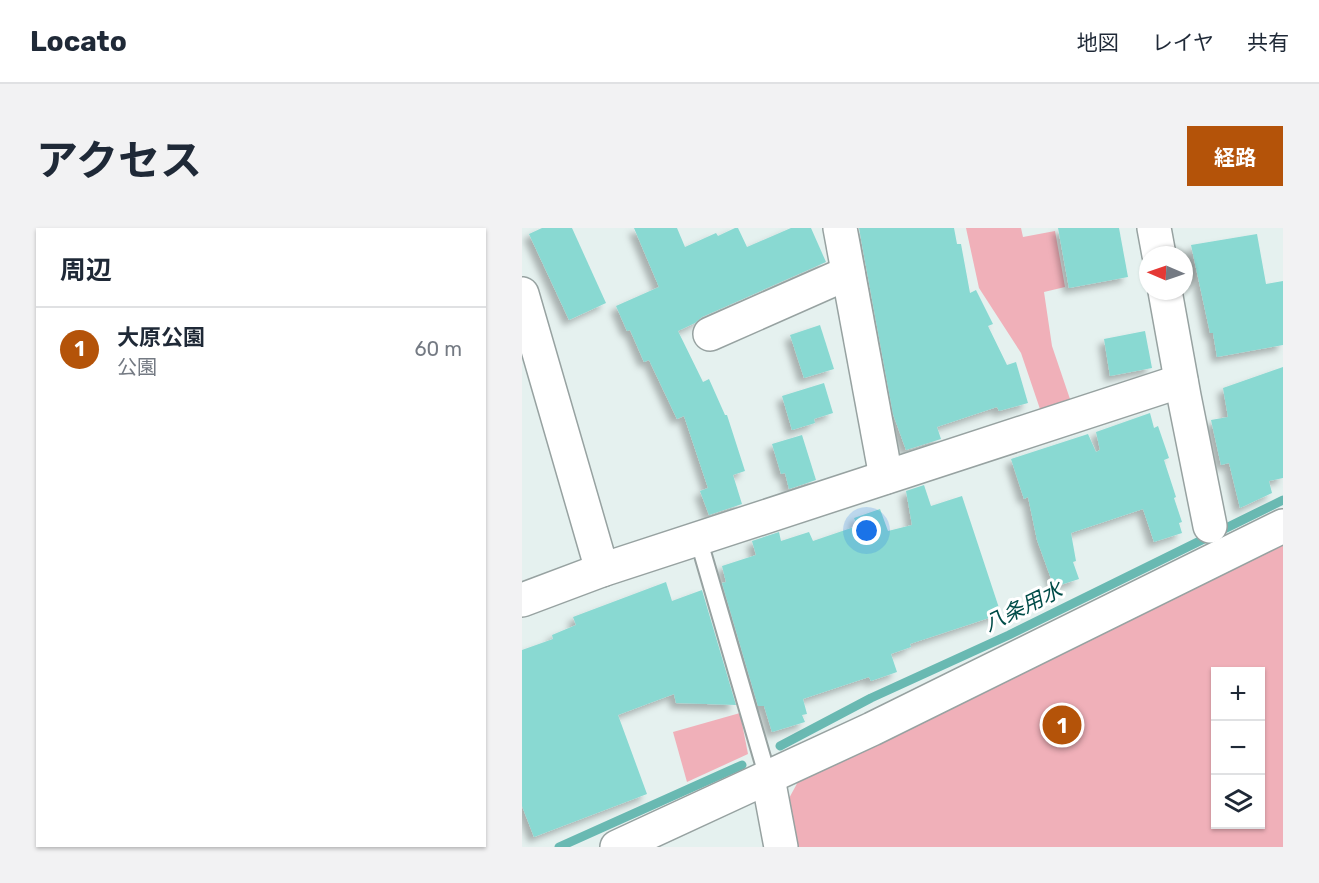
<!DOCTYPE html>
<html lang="ja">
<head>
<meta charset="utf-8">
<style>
  body { margin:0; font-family:Rubik,"Noto Sans JP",sans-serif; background:#f2f2f3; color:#1f2937 }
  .controls { position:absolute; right:18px; bottom:18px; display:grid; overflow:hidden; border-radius:0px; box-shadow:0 2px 4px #0004 }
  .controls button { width:54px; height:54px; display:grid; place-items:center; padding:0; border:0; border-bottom:2px solid #e0e1e3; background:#fff; color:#1f2937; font:30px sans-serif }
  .compass { position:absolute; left:617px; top:18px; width:54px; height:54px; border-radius:50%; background:#fff; box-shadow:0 2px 4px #0004; rotate:272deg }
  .you { position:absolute; left:345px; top:303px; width:21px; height:21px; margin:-15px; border:4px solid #fff; border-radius:50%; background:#1a73e8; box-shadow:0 0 0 9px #1a73e833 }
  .badge { display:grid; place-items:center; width:39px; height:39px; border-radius:50%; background:#b45309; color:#fff; font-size:20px; font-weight:700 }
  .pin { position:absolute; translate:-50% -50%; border:3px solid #fff; box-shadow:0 2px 6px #0006 }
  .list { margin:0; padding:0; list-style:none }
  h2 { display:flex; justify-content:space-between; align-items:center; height:78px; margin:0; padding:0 24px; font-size:26px }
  h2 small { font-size:20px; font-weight:400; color:#747a83 }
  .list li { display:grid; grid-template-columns:39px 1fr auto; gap:18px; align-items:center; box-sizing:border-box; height:84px; padding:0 24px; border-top:2px solid #e0e1e3 }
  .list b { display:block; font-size:22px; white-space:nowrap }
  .list p { margin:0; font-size:20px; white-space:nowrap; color:#747a83 }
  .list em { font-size:20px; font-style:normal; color:#747a83 }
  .icon { flex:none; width:33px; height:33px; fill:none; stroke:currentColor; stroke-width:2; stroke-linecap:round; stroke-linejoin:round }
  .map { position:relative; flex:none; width:761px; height:619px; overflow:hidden; border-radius:0px }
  header { display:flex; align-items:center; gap:36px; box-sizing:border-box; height:84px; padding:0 30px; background:#fff; border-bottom:2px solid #e0e1e3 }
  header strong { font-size:28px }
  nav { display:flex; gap:33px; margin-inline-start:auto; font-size:21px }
  .intro { display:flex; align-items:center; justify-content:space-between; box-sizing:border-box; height:144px; padding:0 36px }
  h1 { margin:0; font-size:42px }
  .button { padding:15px 27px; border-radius:0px; background:#b45309; color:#fff; font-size:21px; font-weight:700 }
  main { display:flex; gap:36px; padding:0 36px }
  aside { flex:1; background:#fff; border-radius:0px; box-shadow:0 2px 4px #0004 }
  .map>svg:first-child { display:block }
</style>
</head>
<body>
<header>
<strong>Locato</strong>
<nav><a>地図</a><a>レイヤ</a><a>共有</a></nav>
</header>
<div class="intro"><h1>アクセス</h1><a class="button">経路</a></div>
<main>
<aside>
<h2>周辺<small></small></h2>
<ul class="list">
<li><span class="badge">1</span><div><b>大原公園</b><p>公園</p></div><em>60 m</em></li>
</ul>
</aside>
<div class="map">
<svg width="761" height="619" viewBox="0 0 761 619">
  <defs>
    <filter id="shadow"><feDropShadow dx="-5.5" dy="5.5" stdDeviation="3" flood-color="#0004"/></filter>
  </defs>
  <rect width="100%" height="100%" fill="#e5f1ef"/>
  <!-- green -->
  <g fill="#f0b0b9" fill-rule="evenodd">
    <path d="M444,0H499L501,9L533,3L543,59L522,64L530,118L549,174L519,184L499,125L457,60Z"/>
    <path d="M761,312V619H273L265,574L278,550ZM694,443H738V596H694Z"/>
    <path d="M218,485L226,526L165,554L151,504Z"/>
  </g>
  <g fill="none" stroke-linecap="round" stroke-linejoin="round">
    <!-- stream -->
    <g stroke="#69b9b2" stroke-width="9">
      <path d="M258,518L349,470L487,407L761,272"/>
      <path d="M37,619L220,537"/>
    </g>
  </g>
  <!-- building -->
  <g fill="#89d9d2" filter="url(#shadow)">
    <path d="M20,0H50L84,75L47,92L7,6Z"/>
    <path d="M112,0H155L163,19L194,5L196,8L213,0H216L225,19L269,0H289L304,34L180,89L173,95L156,103L181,154L187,151L203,187H205L223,243L211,247L220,276L187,287L178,263L186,260L162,188L155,191L127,132L122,134L108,102L105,103L94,78L137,59Z"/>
    <path d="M337,0H432L435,16H439L448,65L454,62L471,96L466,98L485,137L494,134L506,175L477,183L475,179L415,199L419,211L384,222L371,186Z"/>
    <path d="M536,0H597L606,49L547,60Z"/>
    <path d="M735,6L744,56L761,53V117L695,129L691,105H688L669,17Z"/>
    <path d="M298,97L312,141L282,150L268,107Z"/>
    <path d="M623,103L630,140L588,148L582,111Z"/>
    <path d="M761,139V250L747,253L750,265L718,280L707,235L699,237L689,192L706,189L701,160Z"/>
    <path d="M302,155L311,185L292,191L293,195L270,202L260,168Z"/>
    <path d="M628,185L632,200L636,198L647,230L642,232L654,269L652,270L660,294L657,295L660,305L632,314L621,281L549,305L554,333L551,334L557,351L532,359L515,312L506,269L502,271L489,231L566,206L574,224L578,222L574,204Z"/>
    <path d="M280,207L294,252L267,261L263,245L259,246L250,216Z"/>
    <path d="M402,257L409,278L440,268L479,386L388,416L389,419L369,426L375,444L349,453L347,449L281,471L285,486L280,487L283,494L250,504L242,478H236L200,355L204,354L200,338L234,327L230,313L257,304L259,313L287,304L291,313L335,298L332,290L358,281L366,303L390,297L384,263Z"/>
    <path d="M144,354L150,373L180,362L214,477L154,475L152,466L96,487L125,566L12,609L0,578V422L31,411L30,407L54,397L51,389Z"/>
  </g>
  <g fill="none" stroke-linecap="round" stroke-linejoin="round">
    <defs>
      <path id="lane" d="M176,310L246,550"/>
      <g id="street">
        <path d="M318,0L364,249"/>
        <path d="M632,0L637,27"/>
        <path d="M643,63L662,168L688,298"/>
        <path d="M0,66L80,342"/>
        <path d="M188,106L326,45"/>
        <path d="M0,372L80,342L659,153"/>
        <path d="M246,550L259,619"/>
        <path d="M95,619L350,501L761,298"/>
      </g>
    </defs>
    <!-- lane casing -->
    <use href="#lane" stroke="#97a2a1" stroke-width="20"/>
    <!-- street casing -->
    <use href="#street" stroke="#97a2a1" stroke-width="36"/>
    <!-- lane -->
    <use href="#lane" stroke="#fff" stroke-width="16"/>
    <!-- street -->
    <use href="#street" stroke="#fff" stroke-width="33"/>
  </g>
  <g text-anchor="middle" stroke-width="6" stroke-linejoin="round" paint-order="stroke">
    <!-- water labels -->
    <g font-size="21" font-style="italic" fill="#004c48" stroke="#fff">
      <text transform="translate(501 379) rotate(-26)" y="7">八条用水</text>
    </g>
  </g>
</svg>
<div class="controls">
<button>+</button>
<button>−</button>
<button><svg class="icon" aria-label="layers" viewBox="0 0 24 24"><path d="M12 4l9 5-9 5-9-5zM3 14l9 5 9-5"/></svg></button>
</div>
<svg class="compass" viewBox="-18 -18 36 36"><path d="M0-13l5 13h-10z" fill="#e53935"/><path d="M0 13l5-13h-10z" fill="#747a83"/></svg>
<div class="you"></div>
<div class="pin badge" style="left:540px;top:497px">1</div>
</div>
</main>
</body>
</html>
